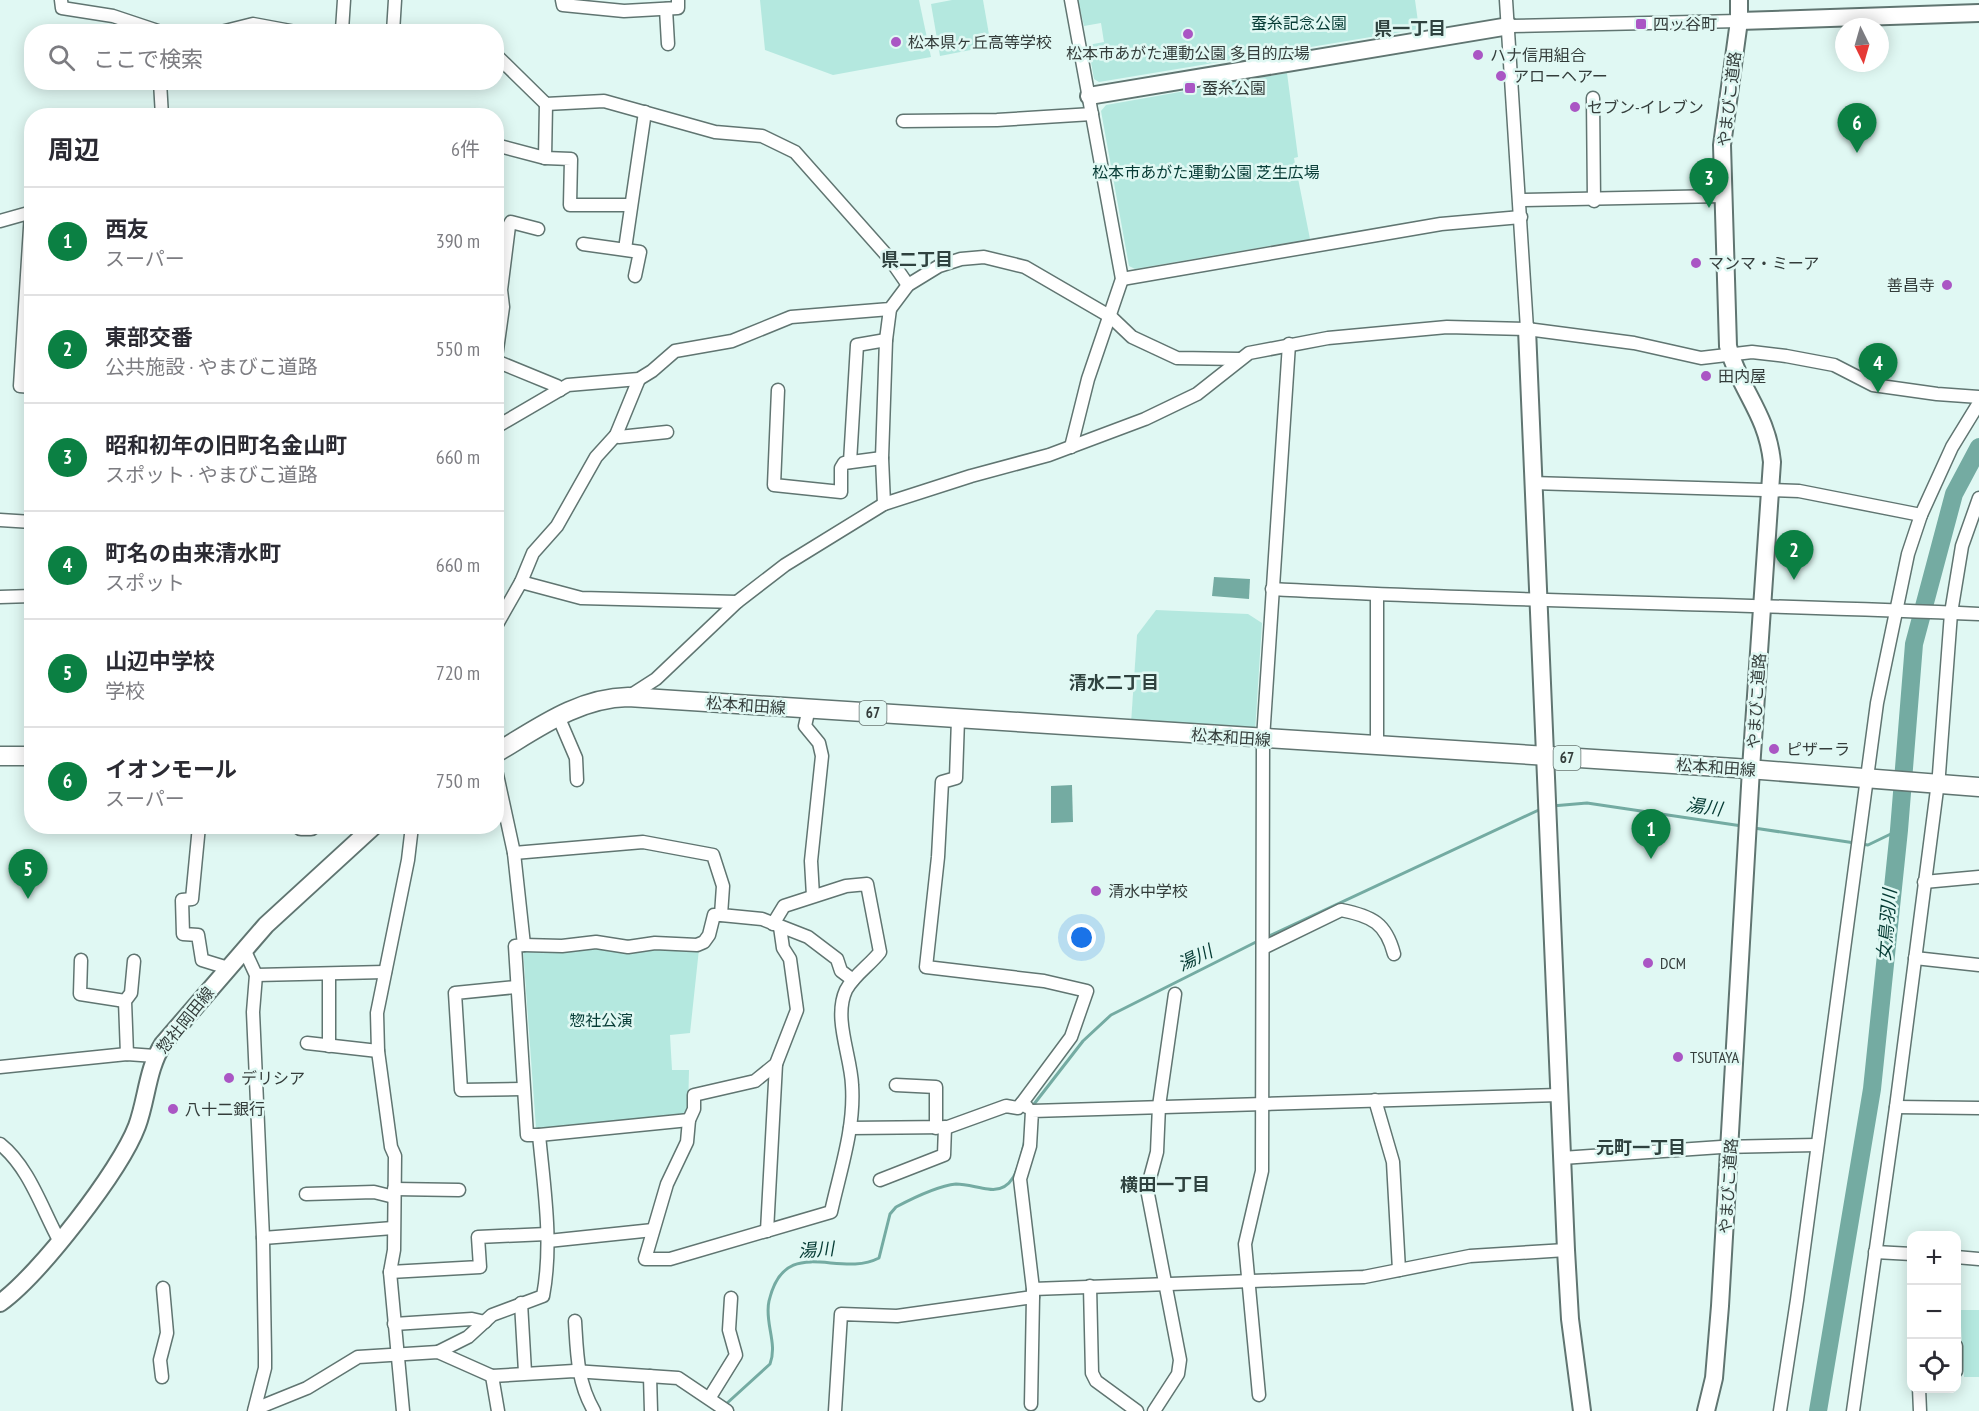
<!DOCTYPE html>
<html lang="ja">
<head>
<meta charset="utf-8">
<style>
  body { margin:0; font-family:"PT Sans Narrow","Noto Sans JP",sans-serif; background:#f2f2f3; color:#2b2b33 }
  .controls { position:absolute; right:18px; bottom:18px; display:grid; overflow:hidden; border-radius:12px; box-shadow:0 3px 15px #0003 }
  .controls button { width:54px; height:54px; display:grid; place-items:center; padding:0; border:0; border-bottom:2px solid #e1e1e2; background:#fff; color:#2b2b33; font:30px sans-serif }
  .compass { position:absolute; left:1835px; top:18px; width:54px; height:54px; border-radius:50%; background:#fff; box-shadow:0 3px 15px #0003; rotate:175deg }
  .you { position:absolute; left:1082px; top:938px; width:21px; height:21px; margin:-15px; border:4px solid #fff; border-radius:50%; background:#1a73e8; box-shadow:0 0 0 9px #1a73e833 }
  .badge { display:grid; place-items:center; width:39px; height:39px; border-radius:50%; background:#0b8043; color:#fff; font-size:20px; font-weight:700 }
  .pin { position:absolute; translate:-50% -50px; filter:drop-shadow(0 2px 3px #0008) }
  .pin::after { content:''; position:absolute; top:32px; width:21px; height:18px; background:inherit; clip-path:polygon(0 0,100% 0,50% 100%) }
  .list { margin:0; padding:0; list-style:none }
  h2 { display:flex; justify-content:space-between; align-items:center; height:78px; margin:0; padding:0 24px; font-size:26px }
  h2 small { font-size:20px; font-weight:400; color:#7c7c81 }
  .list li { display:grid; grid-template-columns:39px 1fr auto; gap:18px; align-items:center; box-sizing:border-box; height:108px; padding:0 24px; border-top:2px solid #e1e1e2 }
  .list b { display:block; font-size:22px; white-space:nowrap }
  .list p { margin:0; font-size:20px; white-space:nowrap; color:#7c7c81 }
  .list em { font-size:20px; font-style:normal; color:#7c7c81 }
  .icon { flex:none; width:33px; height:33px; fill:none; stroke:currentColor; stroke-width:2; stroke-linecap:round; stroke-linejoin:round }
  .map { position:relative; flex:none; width:1979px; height:1411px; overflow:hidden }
  .search { position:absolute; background:#fff; box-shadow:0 3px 15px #0003; left:24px; top:24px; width:480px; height:66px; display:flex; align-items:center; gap:15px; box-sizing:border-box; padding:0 21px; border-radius:24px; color:#7c7c81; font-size:22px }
  .panel { position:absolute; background:#fff; box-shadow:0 3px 15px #0003; left:24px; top:108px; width:480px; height:726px; border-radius:24px }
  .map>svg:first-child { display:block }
</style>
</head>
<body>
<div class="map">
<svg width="1979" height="1411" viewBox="0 0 1979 1411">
  <rect width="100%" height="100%" fill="#e0f8f3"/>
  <!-- green -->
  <g fill="#b4e8df">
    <path d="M760,0H919L931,57L833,75L765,50Z"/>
    <path d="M952,0H983L991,46L940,56L931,4Z"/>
    <path d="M1078,0H1415L1419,29L1099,82L1094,79L1088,45L1104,42L1101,23L1084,26Z"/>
    <path d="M1287,73L1298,157L1294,158L1310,239L1135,269L1129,266L1101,111L1106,105Z"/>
    <path d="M1156,610L1248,614L1262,623L1255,732L1131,723L1137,635Z"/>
    <path d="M658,947L699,949L690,1033L670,1035L672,1070H689L688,1113L683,1117L536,1128L523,949Z"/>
    <path d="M1960,1310H1979V1377H1964Z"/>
  </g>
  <!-- water -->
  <g fill="#74aba2">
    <path d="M1214,577L1250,579L1249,599L1212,596Z"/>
    <path d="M1072,785L1073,822L1051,823V786Z"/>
  </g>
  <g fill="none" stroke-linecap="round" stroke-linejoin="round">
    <!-- stream -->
    <g stroke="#74aba2" stroke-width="3">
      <path d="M1552,806L1587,803L1742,826"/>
      <path d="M1754,828L1855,843"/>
      <path d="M1861,844L1868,845L1899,830"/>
      <path d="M1267,937L1543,808"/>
      <path d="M1031,1108L1083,1041L1111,1015L1258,941"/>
      <path d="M725,1405L770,1364C778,1343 764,1322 769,1301C785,1233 838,1279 879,1258L890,1214L896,1207C913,1198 937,1186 956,1184C967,1184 978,1188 988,1189C1016,1194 1020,1160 1025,1140"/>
    </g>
    <!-- river -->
    <path stroke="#74aba2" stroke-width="18" d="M1818,1411L1872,1089L1899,830L1914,644L1954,494L1979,447"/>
    <defs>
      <g id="street">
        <path d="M61,0L62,8L113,16L161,32"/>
        <path d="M562,0L563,5L624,11L678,8V0"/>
        <path d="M1506,0L1527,329"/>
        <path d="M666,9L668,44"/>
        <path d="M1509,26L1739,21"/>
        <path d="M342,30L344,0"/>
        <path d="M221,32L253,24L296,32"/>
        <path d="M327,32H362"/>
        <path d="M393,32L395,0"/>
        <path d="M496,55L546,104L604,101L715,132L762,136L795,152L890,259L908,285"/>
        <path d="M160,82L162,116"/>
        <path d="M1593,98L1594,201"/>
        <path d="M903,121L997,120L1092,114"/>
        <path d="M496,145L545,158L571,159L570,205H630"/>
        <path d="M545,158L546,104"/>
        <path d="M1520,200L1722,196"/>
        <path d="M31,212L20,386L32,387"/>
        <path d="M0,221L32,212"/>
        <path d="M583,244L640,252L635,276"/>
        <path d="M625,249L645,112"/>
        <path d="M1122,279L1441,224L1521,217"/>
        <path d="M496,357L503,307L501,290L509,226L511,222L538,229"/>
        <path d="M496,361L557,386L560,390"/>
        <path d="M778,390L774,485L841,492V468L844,463L882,458"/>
        <path d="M496,427L568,385L639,379L652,371L675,351L732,341L791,317L890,309L908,285L939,266L961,259L984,257L1025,267L1111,317L1132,337L1177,358L1240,359"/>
        <path d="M616,435L619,437L667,432"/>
        <path d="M1071,447L1088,379L1122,279L1071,0"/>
        <path d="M850,462L857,345L886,340"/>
        <path d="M1532,483L1799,491L1921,515"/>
        <path d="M884,504L882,458L886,340L890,309"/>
        <path d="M0,520L32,522"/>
        <path d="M521,582L581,598L737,602"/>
        <path d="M1272,589C1507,602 1743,603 1979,614"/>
        <path d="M1377,595V746"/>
        <path d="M0,597L32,596"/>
        <path d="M496,626L521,582L533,553L557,526L596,457L616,435L639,379"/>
        <path d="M628,697L656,679L737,602L785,565L884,504L971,476L1049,455L1145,419L1197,394L1249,353L1328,338L1447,327L1527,329L1634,343L1701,358L1752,352L1786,356L1834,365L1873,385L1937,394L1979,397"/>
        <path d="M809,708L805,726L819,743L822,756L811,861L813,896"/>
        <path d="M558,716L576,758L577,780"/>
        <path d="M958,719L956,778L942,782L938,857L926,967L1044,981L1087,991L1071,1037L1022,1103"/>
        <path d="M199,826L192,899L182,900L183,934L198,935L202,960L228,968"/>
        <path d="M514,853L643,842L713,855L723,886L721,915L762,919L808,937L837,959L841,971L853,980"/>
        <path d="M1924,882L1979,877"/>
        <path d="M773,924L784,906L846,886L867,884L880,952C870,965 854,975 846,990C833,1018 851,1056 852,1085C855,1128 840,1171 831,1212L670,1259H645L667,1184L687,1142L689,1120L694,1109V1095L755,1081L776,1064L797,1010L790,959L783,948L780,927"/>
        <path d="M524,945L562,946L596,942L628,947L655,943L697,945L704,942L709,935L714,915H721"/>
        <path d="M1263,948L1341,910C1372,916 1386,923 1394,954"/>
        <path d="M244,949L256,975L253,1012L263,1238L265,1354V1368L254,1411"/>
        <path d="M1915,958L1979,965"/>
        <path d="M81,960L80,994L125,1001"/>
        <path d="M256,975L385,972"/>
        <path d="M516,987L455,993L461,1090L523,1089"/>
        <path d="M307,1043L378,1051"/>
        <path d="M329,1046V974"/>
        <path d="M127,1054L125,1001L131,993L134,961"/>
        <path d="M0,1067L127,1054L155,1056"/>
        <path d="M896,1085L936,1087V1128"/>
        <path d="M1559,1095L1032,1111L1030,1146L1020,1179L1033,1289L1364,1277L1470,1256L1566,1250"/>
        <path d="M1375,1100L1393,1162L1399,1270"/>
        <path d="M1896,1107L1979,1108"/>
        <path d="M850,1128L948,1127L1006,1106L1018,1108L1022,1103L1027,1107"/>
        <path d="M539,1135L689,1120"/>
        <path d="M0,1144C29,1167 42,1209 59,1240"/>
        <path d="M1562,1158L1721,1147L1817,1145"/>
        <path d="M880,1180L944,1155L945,1127"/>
        <path d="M394,1189L459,1190"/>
        <path d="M306,1194L374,1192L394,1197"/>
        <path d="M767,1231L776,1064"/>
        <path d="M263,1238L393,1228"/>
        <path d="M548,1241L653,1230"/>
        <path d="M1875,1252L1912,1254"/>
        <path d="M1956,1257L1979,1259"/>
        <path d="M390,1272L480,1267L478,1237L547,1234"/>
        <path d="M1090,1286L1092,1373L1096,1381L1137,1411"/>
        <path d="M521,1303L525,1372"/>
        <path d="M575,1321C577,1353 577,1382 594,1411"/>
        <path d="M394,1324L472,1319L485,1322"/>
        <path d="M1956,1346V1371"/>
        <path d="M438,1352L468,1337L492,1315L543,1296C553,1243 544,1188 539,1135H527L515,946L524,945L514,853L496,770"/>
        <path d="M492,1376L498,1411"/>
        <path d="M650,1376L651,1411"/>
        <path d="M162,1377L160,1360L167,1333L163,1288"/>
        <path d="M1919,1388L1920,1411"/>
        <path d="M1259,1395L1245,1244L1262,1171L1263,739L1289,344"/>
        <path d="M710,1397L736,1355L729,1330L731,1298"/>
        <path d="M1031,1404L1033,1297"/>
        <path d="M255,1409L307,1388L358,1357L438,1352L492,1376L574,1371L678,1378L727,1411"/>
        <path d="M403,1411L390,1272L394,1250L395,1156L391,1147L378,1051L377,1013L408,860L412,826"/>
        <path d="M835,1411L841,1314L897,1316L1033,1297V1289"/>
        <path d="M1154,1411L1178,1374L1180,1360L1147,1189L1157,1152L1159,1106L1175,994"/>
        <path d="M1780,1411L1797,1300L1877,703L1908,554L1921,515L1952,447L1979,403"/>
        <path d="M1853,1411L1896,1107L1939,774L1951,613L1962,546L1979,498"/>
      </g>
      <g id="secondary">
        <path d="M1739,21L1979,13"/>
        <path d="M1089,96L1509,26"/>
        <path d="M1527,329L1566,1250L1570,1319L1582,1411"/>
        <path d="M0,1303C39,1275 120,1171 137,1126C147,1099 147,1069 163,1044L266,925L374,826"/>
        <path d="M1706,1411L1714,1378L1720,1306L1751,769L1772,462C1767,413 1740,391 1728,346L1722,145L1739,21V0"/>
      </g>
      <g id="primary">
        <path d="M496,753C538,728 578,698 628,697L1735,768L1979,787"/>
        <path d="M0,756H32"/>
        <path d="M301,826H311"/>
      </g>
    </defs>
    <!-- street casing -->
    <use href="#street" stroke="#607571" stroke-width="15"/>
    <!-- secondary casing -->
    <use href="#secondary" stroke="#607571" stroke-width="20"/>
    <!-- primary casing -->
    <use href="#primary" stroke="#607571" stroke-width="21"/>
    <!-- street -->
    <use href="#street" stroke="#fff" stroke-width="12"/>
    <!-- secondary -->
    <use href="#secondary" stroke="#fff" stroke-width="16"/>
    <!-- primary -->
    <use href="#primary" stroke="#fff" stroke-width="18"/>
  </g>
  <!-- markers -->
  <g fill="#aa56c4" stroke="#e0f8f3" stroke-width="2">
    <rect x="1635" y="18" width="12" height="12" rx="3"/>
    <circle cx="1188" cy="34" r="6"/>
    <circle cx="896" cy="42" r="6"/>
    <circle cx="1478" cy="55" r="6"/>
    <circle cx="1501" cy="76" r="6"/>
    <rect x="1184" y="82" width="12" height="12" rx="3"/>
    <circle cx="1575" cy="107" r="6"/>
    <circle cx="1696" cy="263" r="6"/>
    <circle cx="1947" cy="285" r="6"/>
    <circle cx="1706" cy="376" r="6"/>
    <circle cx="1774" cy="749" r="6"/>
    <circle cx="1096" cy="891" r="6"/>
    <circle cx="1648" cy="963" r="6"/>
    <circle cx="1678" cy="1057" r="6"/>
    <circle cx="229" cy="1078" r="6"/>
    <circle cx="173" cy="1109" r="6"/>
  </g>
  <g text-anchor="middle" stroke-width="5" stroke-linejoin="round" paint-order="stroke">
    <!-- shield labels -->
    <g fill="#e0f8f3" stroke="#687572" stroke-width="1.5">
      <rect x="859.5" y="701" width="27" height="24" rx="4.5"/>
      <rect x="1553.5" y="746" width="27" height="24" rx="4.5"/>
    </g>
    <g font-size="15" font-weight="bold" fill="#343d3b">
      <text x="873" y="718">67</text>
      <text x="1567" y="763">67</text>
    </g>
    <!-- park labels -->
    <g font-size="16" fill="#073c36" stroke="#e0f8f3">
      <text x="1299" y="29">蚕糸記念公園</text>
      <text x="1206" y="178">松本市あがた運動公園 芝生広場</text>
      <text x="601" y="1026">惣社公演</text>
    </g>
    <!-- poi labels -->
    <g font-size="16" fill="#343d3b" stroke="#e0f8f3" text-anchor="start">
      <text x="1653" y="30">四ッ谷町</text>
      <text x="908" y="48">松本県ヶ丘高等学校</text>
      <text x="1188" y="59" text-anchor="middle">松本市あがた運動公園 多目的広場</text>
      <text x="1490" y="61">ハナ信用組合</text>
      <text x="1513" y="82">アローヘアー</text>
      <text x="1202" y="94">蚕糸公園</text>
      <text x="1587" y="113">セブン-イレブン</text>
      <text x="1708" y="269">マンマ・ミーア</text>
      <text x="1935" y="291" text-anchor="end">善昌寺</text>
      <text x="1718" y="382">田内屋</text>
      <text x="1786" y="755">ピザーラ</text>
      <text x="1108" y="897">清水中学校</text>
      <text x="1660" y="969">DCM</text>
      <text x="1690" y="1063">TSUTAYA</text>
      <text x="241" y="1084">デリシア</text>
      <text x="185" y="1115">八十二銀行</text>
    </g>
    <!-- street labels -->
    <g font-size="16" fill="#343d3b" stroke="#e0f8f3">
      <text transform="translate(1729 99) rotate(-83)" y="6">やまびこ道路</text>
      <text transform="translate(1756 701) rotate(-86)" y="6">やまびこ道路</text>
      <text transform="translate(746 705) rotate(4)" y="6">松本和田線</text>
      <text transform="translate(1231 737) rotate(4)" y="6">松本和田線</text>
      <text transform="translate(1716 767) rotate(4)" y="6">松本和田線</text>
      <text transform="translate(185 1020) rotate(-51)" y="6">惣社岡田線</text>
      <text transform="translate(1728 1186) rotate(-86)" y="6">やまびこ道路</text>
    </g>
    <!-- neighbourhood labels -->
    <g font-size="18" font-weight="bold" fill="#2f423f" stroke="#e0f8f3">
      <text x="1410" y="35">県一丁目</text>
      <text x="917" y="266">県二丁目</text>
      <text x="1114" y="689">清水二丁目</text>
      <text x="1641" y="1154">元町一丁目</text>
      <text x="1165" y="1191">横田一丁目</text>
    </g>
    <!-- water labels -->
    <g font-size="18" font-style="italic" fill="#043a33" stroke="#e0f8f3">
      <text transform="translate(1704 807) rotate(8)" y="6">湯川</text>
      <text transform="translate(1887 925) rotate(-85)" y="6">女鳥羽川</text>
      <text transform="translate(1195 958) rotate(-26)" y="6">湯川</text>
      <text transform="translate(816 1250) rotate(-4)" y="6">湯川</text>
    </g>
  </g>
</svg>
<div class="controls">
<button>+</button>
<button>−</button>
<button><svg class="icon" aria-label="locate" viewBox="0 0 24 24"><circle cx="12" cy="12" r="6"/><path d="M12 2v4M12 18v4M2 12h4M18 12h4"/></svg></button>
</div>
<svg class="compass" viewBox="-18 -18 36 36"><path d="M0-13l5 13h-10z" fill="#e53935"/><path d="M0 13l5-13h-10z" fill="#7c7c81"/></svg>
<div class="you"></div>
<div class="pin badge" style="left:1651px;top:859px">1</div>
<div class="pin badge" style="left:1794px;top:580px">2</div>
<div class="pin badge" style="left:1709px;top:208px">3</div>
<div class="pin badge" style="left:1878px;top:393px">4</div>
<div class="pin badge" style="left:28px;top:899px">5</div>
<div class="pin badge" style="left:1857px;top:153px">6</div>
<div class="search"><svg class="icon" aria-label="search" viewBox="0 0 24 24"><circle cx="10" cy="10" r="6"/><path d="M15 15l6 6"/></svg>ここで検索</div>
<section class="panel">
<h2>周辺<small>6件</small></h2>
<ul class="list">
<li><span class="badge">1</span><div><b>西友</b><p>スーパー</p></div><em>390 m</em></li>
<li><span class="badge">2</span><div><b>東部交番</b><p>公共施設 · やまびこ道路</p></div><em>550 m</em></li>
<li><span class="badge">3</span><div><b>昭和初年の旧町名金山町</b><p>スポット · やまびこ道路</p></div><em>660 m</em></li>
<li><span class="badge">4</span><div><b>町名の由来清水町</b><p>スポット</p></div><em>660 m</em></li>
<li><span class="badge">5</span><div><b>山辺中学校</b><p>学校</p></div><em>720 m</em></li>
<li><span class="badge">6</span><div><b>イオンモール</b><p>スーパー</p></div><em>750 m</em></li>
</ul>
</section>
</div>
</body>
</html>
